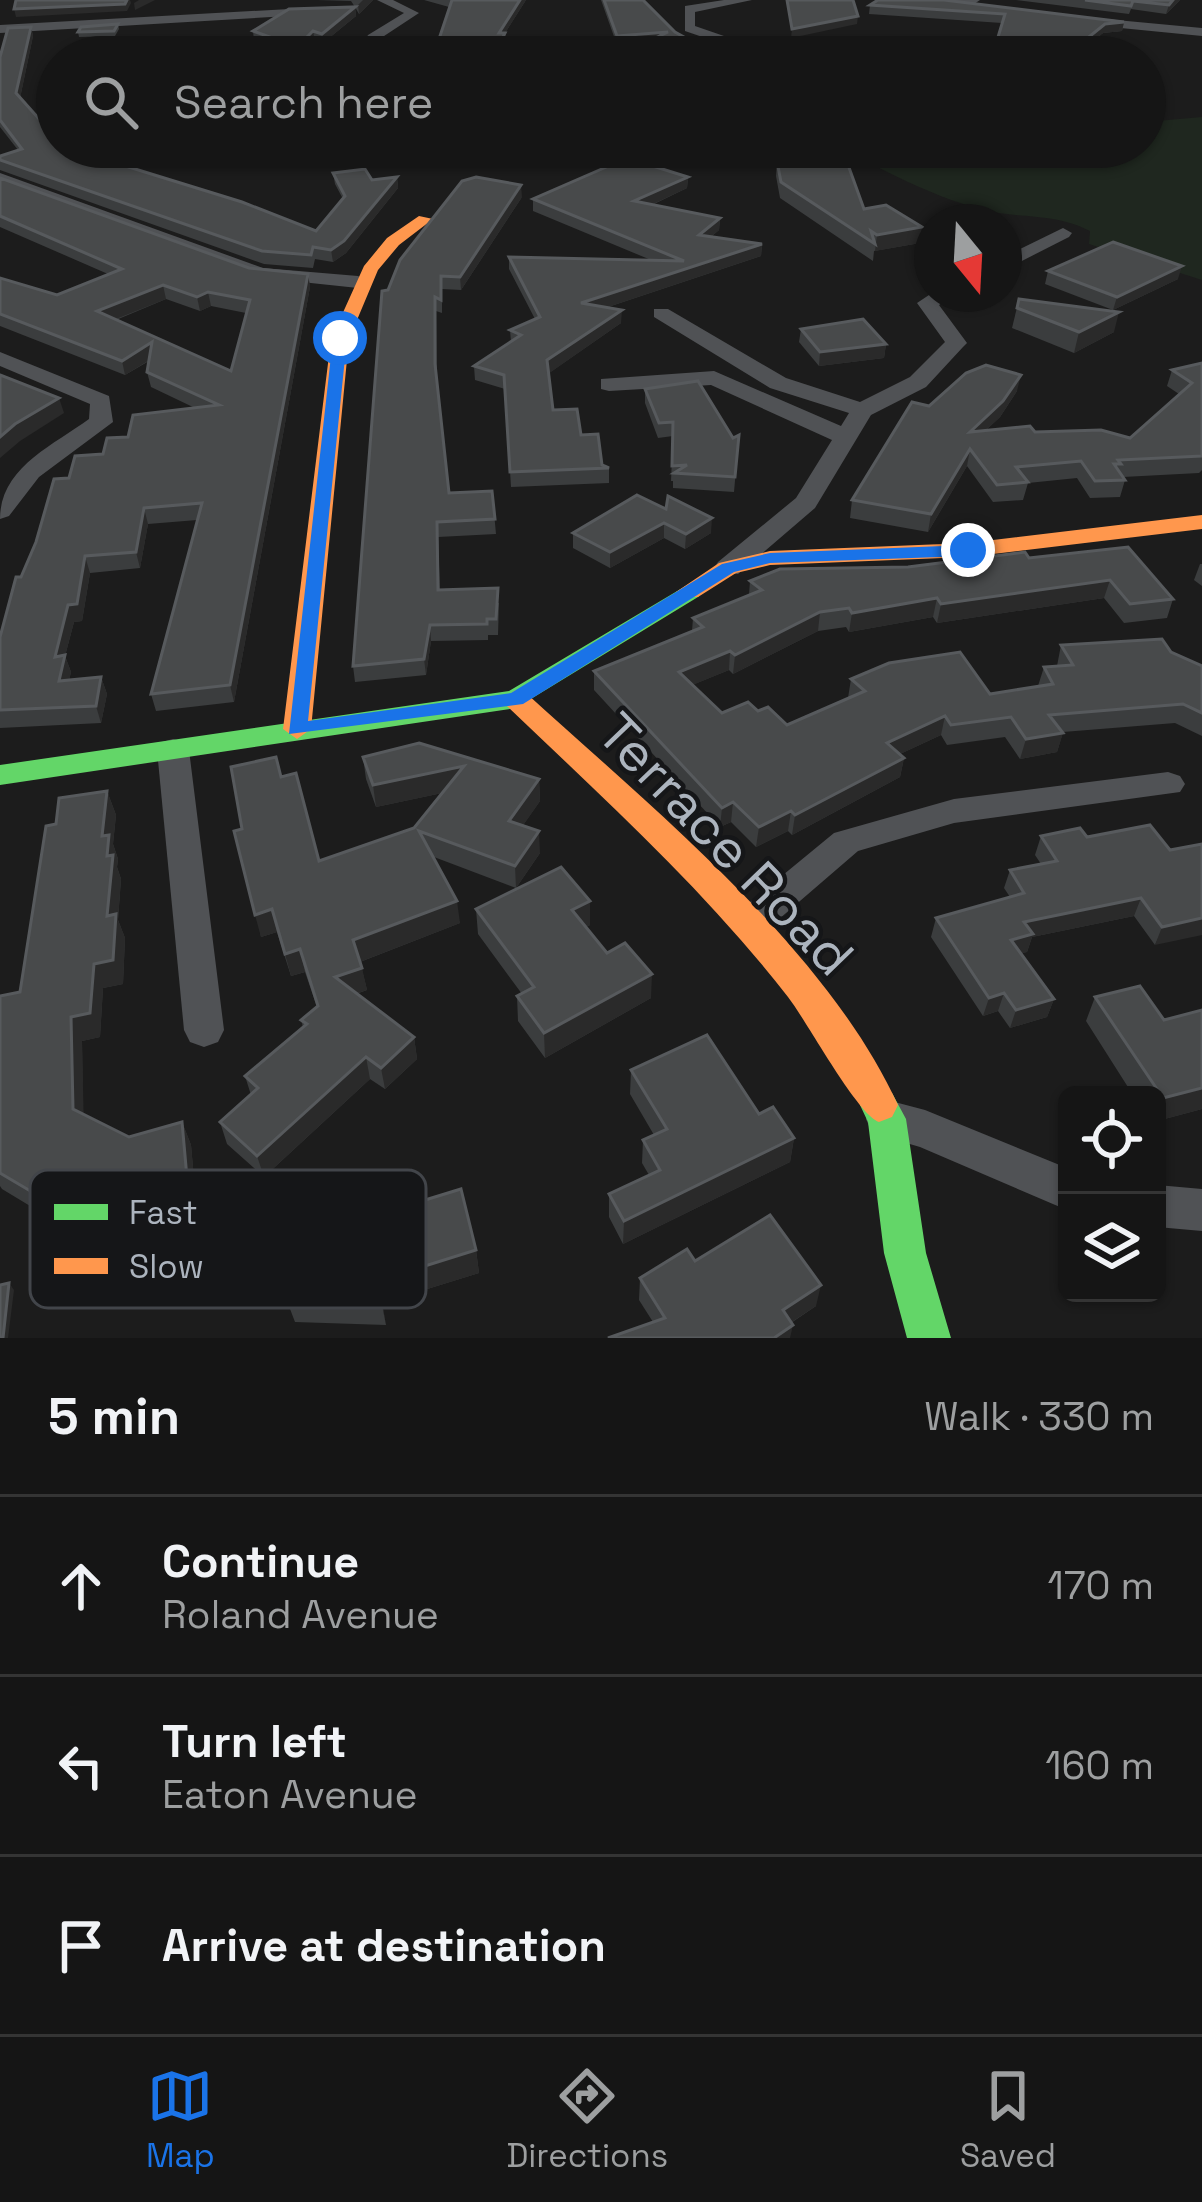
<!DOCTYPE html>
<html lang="en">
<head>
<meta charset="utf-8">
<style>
  body { margin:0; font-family:"Space Grotesk",sans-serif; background:#222; color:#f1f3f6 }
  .controls { position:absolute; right:36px; bottom:36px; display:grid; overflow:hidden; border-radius:18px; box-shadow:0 3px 9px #0004 }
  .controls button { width:108px; height:108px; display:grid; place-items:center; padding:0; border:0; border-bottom:3px solid #343434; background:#151515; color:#f1f3f6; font:60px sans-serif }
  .compass { position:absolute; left:914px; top:204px; width:108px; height:108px; border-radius:50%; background:#151515; box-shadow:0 3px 9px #0004; rotate:162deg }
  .stop { position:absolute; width:36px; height:36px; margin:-27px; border:9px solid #1a73e8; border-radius:50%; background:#fff }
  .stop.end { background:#1a73e8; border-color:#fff; box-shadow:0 3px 12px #0008 }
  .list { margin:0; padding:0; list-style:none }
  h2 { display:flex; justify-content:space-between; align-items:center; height:156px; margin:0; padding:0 48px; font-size:51px }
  h2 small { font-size:39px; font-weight:400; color:#9d9fa0 }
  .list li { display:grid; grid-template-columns:78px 1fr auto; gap:36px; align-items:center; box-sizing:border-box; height:180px; padding:0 48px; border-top:3px solid #343434 }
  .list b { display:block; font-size:45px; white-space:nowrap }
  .list p { margin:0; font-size:39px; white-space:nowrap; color:#9d9fa0 }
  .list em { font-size:39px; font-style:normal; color:#9d9fa0 }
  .icon { flex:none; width:66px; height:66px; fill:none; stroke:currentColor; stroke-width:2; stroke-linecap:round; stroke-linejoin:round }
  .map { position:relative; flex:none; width:1202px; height:1338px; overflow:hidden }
  .search { position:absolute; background:#151515; box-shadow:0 3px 9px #0004; left:36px; right:36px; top:36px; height:132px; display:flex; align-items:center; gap:30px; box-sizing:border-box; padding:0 42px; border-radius:66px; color:#9d9fa0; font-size:45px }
  .sheet { height:696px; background:#151515 }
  nav { display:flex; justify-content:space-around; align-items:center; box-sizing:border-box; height:168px; border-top:3px solid #343434; background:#151515; font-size:33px; color:#9d9fa0 }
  nav a { display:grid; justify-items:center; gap:6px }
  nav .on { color:#1a73e8 }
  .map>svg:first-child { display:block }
</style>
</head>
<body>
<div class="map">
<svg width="1202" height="1338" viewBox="0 0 1202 1338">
  <rect width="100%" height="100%" fill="#1c1c1c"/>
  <!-- green -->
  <path fill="#1f271f" d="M1202,117V280L1089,244L1090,231C1058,215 1033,218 999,213C954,206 882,172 843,147H1145V122Z"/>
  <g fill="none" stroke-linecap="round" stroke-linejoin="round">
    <!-- street -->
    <g fill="#505255" fill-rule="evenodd">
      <path d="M377,0H393L419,13L378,40L369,57H355L368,35L404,13Z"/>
      <path d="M724,0H752L695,12V26L750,45L845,39L889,57H870L844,47L749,53L685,31V6Z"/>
      <path d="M910,0H980L974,4Z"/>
      <path d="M343,6L339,13L0,33V25Z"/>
      <path d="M1084,17L1202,28V36L1080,24Z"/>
      <path d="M679,147H765L810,154L802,159L687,152Z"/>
      <path d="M0,173L263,268L358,276L368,282L358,288L253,277L0,184Z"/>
      <path d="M1063,228L1072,233L1069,237L1004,270V257Z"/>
      <path d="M932,293L955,294L939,305L967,343L963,347L926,387L871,415L815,508L738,574H718L714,568L718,562L796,498L832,440L711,385L609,391L601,389V379L714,371L841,426L849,413L770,388L654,317V309H668L786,378L860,402L910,377L945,342L917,303Z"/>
      <path d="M0,352L109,396L113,422L39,477L9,516L0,519C0,468 52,446 89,419L90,404L0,366Z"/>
      <path d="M173,739L184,742L189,750L224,1030L218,1042L204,1047L190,1042L184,1030L157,750L162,742Z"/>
      <path d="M1168,772L1180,776L1185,784L1180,792L954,823L858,851L764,932L751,937L738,932L733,922L738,912L834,833L954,799Z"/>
      <path d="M887,1100L925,1110L1067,1168V1210L920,1147L872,1133L866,1119L872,1105Z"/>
      <path d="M1157,1185L1202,1189V1231L1157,1227Z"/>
    </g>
    <!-- fast -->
    <g fill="#63d668" fill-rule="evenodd">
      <path d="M689,584L698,587L702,592L698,597L516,708L0,785V765L509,691Z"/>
      <path d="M879,1088L892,1093L906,1119L926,1253L951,1338H907L884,1253L868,1122L860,1105L866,1093Z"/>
    </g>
    <!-- slow -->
    <g fill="#ff974d" fill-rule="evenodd">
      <path d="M419,216L433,219L399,245L378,270L349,339L311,729L297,739L283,729L331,339L364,266L387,238Z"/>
      <path d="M1202,515V529L968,557L770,565L736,573L698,597H680L676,592L719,563L770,551L968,543Z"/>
      <path d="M516,690L526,693C652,808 826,948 898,1105L892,1117L879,1122C857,1114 808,1023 788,997C705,890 604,799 506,705L502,699Z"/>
    </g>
  </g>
  <!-- wall -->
  <g fill="#3b3d3e" fill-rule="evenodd">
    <path d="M317,0H373L359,14L355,7L356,16L323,43L315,41L298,57H177L271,47L254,41L253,31L355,7L351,1Z"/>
    <path d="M424,0H526L505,33L506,42L498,57H433L449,7Z"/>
    <path d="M601,0H643L675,32L720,57L741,49L788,46V55L793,57H638L646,43L617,45Z"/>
    <path d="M1016,0H1180L1166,14L1131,9L1129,14Z"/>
    <path d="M870,5L1124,22L1122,31L1103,33L1073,57H992L1002,23L869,14Z"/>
    <path d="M118,24L119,29L115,36L79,37L78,32Z"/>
    <path d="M31,27L33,36L20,98L57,147L316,231L343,199L335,184L333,173L372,180L397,177L398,188L346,253L333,262L315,259L313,268L264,264L0,170V156L18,150L0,127V57Z"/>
    <path d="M777,161L864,209L920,243L874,251L873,261L780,198L776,176Z"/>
    <path d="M688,177L687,188L652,205L720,218L719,230L712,236L762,244L761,256L608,307L621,323L549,373L553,410L581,435L602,465L609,468V483L511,487L505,389L475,380L474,366L511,342L510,330L535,319L509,269V257L651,260L533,211V199Z"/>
    <path d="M0,178L249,268L308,274L310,287L234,702L156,711L151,694L197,520L148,524L140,568L90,573L82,621L74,622L65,656L71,672L69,680L101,677L107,694L101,723L0,728V637L21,577L69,478L128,437L195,408L151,387L147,372L149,361L125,375L0,326V278L57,295L108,274L0,227ZM166,299L200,311L211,306L246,313L231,371L116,320Z"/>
    <path d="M522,197L461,290L442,289V313L436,311L437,376L449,493L492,491L496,534L438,537L440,590L499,603L498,635H488V640L431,641L426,675L355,682L353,666L388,290Z"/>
    <path d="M1048,271L1178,279L1113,310L1045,284Z"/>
    <path d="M1019,299L1114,332L1074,353L1012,328Z"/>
    <path d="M801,329L886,344L884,358L819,366L799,342Z"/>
    <path d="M1202,363V470L1199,473L1123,477L1125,480L1120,497L1090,498L1077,478L1028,483L1023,500L993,502L967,466L928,532L850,518L852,500L929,406L1017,391L1000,417L986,430L1130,438L1179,394L1167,386L1172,370Z"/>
    <path d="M645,389L733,438L739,435L734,492L673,488V481H671L673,436L658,438L645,403Z"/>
    <path d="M637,495L711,533L685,549L664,538L610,568L573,548V533Z"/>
    <path d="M1029,558L1173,599L1167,618L1124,623L1104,598L937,623L933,617L849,632L846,627L818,631L733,674L729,670L692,685L722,713L758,711L787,725L848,698L851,679L990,694L1038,686L1044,667L1057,666L1061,645L1171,652L1202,666V736L1175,723L1063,732L1057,752L1020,759L1005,737L947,745L941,735L900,754L904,758L900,777L792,835L788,831L756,847L731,822L720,827L594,690V671L692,631L693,618L749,595L750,581Z"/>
    <path d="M1200,564H1202V586L1194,580Z"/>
    <path d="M363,757L539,779L540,801L523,825L540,853L516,888L434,857L460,923L360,962L367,990L356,994L414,1037L417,1059L385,1089L370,1079L264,1177L227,1144L220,1122L251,1095L245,1076L303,1027L301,1020L317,1007L305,972L291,976L277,932L261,937L242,829L319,861L414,828L442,793L376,807L366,779Z"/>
    <path d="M107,791L116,815L113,844L118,859L117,867L121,879L118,920L125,938L123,984L103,988L100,1037L82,1041L83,1114L129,1137L182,1122L191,1145L196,1201L99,1231L88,1241L2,1189L0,1186V996L20,992L56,824Z"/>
    <path d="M1041,836L1087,837L1170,850L1202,844L1155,945L1134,916L1032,937L1027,952L1021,953L1054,999L1047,1017L1010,1028L998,1011L983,1016L931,937L936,918L1010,897L1004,888L1010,870L1041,864L1035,855Z"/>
    <path d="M590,901V925L586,927L607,953L651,998L545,1058L518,1021L517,996L522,994L478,934L476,909Z"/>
    <path d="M1095,997L1164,1020L1202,1010V1109L1157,1121V1095H1133L1086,1021Z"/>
    <path d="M631,1070L759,1114L794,1138L790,1162L623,1244L609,1217V1194L649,1175L642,1163L643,1140L654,1135L630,1094Z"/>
    <path d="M476,1250L479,1273L382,1303L386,1325L295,1322L287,1301L197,1296L187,1274Z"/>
    <path d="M695,1261L816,1306L791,1323L653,1322L639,1300L640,1278Z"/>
  </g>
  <!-- shaded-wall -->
  <g fill="#2a2a2a">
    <path d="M127,0H130L131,3L127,11L16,17L14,9Z"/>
    <path d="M139,0H155L135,10L134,3Z"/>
    <path d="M363,0H373L359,14L358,5Z"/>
    <path d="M520,0H526L505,33L506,42L498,57H493L499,33Z"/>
    <path d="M1173,0H1180L1166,14L1169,5Z"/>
    <path d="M355,7L356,16L323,43L322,34Z"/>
    <path d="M858,16L857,24L791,38L792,29Z"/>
    <path d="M1124,22L1122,31L1103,33L1073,57H1064L1105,24Z"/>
    <path d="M31,27L33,36L19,103L16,93Z"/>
    <path d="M313,31L315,41L298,57H287Z"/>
    <path d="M668,32L667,41L617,45V36Z"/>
    <path d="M397,177L398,188L346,253L333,262L331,250Z"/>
    <path d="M688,177L687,188L634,213V201Z"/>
    <path d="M521,185L522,197L461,290L460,277Z"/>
    <path d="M720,218L719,230L699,247V235Z"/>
    <path d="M922,227L920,243L875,251L877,235Z"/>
    <path d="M762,244L761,256L581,316V303Z"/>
    <path d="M1182,266L1178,279L1113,310L1117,297Z"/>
    <path d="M308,274L310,287L234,702L230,685Z"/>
    <path d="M163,285L166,299L101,325L97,311Z"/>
    <path d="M208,292L211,306L200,311L197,297Z"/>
    <path d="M622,310L621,323L548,374L547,360Z"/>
    <path d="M1119,312L1114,332L1074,353L1079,332Z"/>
    <path d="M152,342L156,356L125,375L122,361Z"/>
    <path d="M886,344L884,358L819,366L820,352Z"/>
    <path d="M1021,375L1017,391L1000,417L967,448L970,432Z"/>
    <path d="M59,398L64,413L20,441L0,458V437L15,424Z"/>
    <path d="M970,449L967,466L928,532L931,514Z"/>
    <path d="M144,508L148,524L140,568L136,552Z"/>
    <path d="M712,518L711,533L685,549L686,534Z"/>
    <path d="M664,523V538L610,568V552Z"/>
    <path d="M85,556L90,573L82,621L74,622L65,656L71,672L65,698L59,681L55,657L68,605Z"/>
    <path d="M1110,580L1104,598L937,623L941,604Z"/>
    <path d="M937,598L933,617L849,632L852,613Z"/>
    <path d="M820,612L818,631L733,674L735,655Z"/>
    <path d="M430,625L431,641L426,675L424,659Z"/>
    <path d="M730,651L729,670L678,691L679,672Z"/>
    <path d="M101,677L107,694L101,723L96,706Z"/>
    <path d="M945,716L941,735L883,762L887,743Z"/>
    <path d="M1063,733L1057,752L1020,759L1026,739Z"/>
    <path d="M904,758L900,777L792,835L795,815Z"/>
    <path d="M464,766L466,788L376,807L373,785Z"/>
    <path d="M539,779L540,801L511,843L509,821Z"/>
    <path d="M107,791L116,815L113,844L118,859L117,867L121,879L118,920L125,938L123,984L103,988L100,1037L82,1041L84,1133L73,1109L71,1017L94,964L107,916L102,836Z"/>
    <path d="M733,802L731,822L720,827L722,808Z"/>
    <path d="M791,811L788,831L756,847L759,827Z"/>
    <path d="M539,831L540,853L516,888L515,866Z"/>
    <path d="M1141,898L1134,916L1032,937L1027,952L1006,958L1011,940L1024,922Z"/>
    <path d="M457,901L460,923L357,963L353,940Z"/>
    <path d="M590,901V925L572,934V910Z"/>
    <path d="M272,909L277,932L261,937L255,915Z"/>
    <path d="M1202,918V935L1155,945L1162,927Z"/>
    <path d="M300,949L305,972L291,976L285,954Z"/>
    <path d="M362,968L367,990L339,999L335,977Z"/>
    <path d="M652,974L651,998L545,1058L544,1033Z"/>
    <path d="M1004,993L998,1011L983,1016L989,998Z"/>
    <path d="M1054,999L1047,1017L1010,1028L1016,1010Z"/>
    <path d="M414,1037L417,1059L385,1089L381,1068Z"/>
    <path d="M366,1057L370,1079L264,1177L257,1156Z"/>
    <path d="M1202,1088V1109L1157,1121V1111L1163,1098Z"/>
    <path d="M182,1122L191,1145L196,1201L99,1231L88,1241L76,1218Z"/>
    <path d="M794,1138L790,1162L623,1244L624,1221Z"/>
    <path d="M476,1250L479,1273L382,1303L386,1325L377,1281Z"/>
    <path d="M9,1283L14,1290L8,1338H3Z"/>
    <path d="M821,1285L816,1306L778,1331L783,1310Z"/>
    <path d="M793,1325L790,1338H774Z"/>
  </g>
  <!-- building -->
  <g fill="#484a4b" stroke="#575a5d" stroke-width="3" fill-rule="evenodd">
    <path d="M16,0H127L125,4L14,9Z"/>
    <path d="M452,0H520L499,33H505L493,57H433Z"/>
    <path d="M604,0H643L675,32L720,57L741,49L788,46L786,54L793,57H638L645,43L668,32L617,36Z"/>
    <path d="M787,0H853L858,16L792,29Z"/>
    <path d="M878,0H944L1124,22L1105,24L1064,57H992L1005,14L870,5Z"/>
    <path d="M1085,0H1173L1169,5L1133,1L1131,6Z"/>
    <path d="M355,7L322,34L313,31L287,57H177L292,45L253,31L289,9Z"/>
    <path d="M118,24L114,31L78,32L81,27Z"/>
    <path d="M31,27L16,93L57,139V147H64L242,202L316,231L345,196L333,173L365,169L372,180L397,177L344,241L331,250L313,247L311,255L262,251L0,160V156L22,149L0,120V57L8,28Z"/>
    <path d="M627,158L688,177L634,201L720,218L699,235L762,244L581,303L622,310L547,360L553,410L577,409L581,435L598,434L602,465L609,468L510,472L504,375L474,366L521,335L510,330L540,317L509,257L684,261L533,199Z"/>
    <path d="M777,161L847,162L864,209L886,205L922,227L877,235L871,231L875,244L781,182Z"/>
    <path d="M476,177L521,185L460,277L441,276V300L435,297V364L449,493L492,491L495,519L437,522L438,590L498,588L496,619H487V624L430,625L424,659L353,666L382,291L388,290L400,260L462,181Z"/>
    <path d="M0,178L249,268L308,274L230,685L151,694L202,503L144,508L136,552L85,556L77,604L68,605L55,657L65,655L59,681L101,677L96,706L0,710V637L16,577H21L36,542L54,479L69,478L75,456L103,454L107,438L128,437L133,415L219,405L147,372L152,342L122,361L0,314V278L57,295L122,269L0,216ZM163,285L197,297L208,292L250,300L231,371L97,311Z"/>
    <path d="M1113,242L1182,266L1117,297L1048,271Z"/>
    <path d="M1019,299L1119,312L1079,332L1017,308Z"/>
    <path d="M863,319L886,344L820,352L801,329Z"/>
    <path d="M1202,363V456L1118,460L1121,464H1114L1125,480L1095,481L1081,461L1016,467L1028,482L997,485L970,449L931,514L852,500L912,402L929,406L966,373L986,365L1021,375L1003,401L970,432L1030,426L1035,432L1101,430L1130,438L1192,383L1172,370Z"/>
    <path d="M0,375L59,398L15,424L0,437Z"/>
    <path d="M698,381L733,438L739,435L735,477L674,473L687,465L672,466L673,422L659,423L645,389Z"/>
    <path d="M637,495L666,509L668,496L712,518L686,534L664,523L610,552L573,533Z"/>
    <path d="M1128,547L1173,599L1130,604L1110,580L941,604L937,598L852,613L849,608L820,612L735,655L730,651L679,672L722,713L748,702L758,711L768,707L787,725L865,691L851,679L889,663L960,652L990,694L1053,684L1044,667L1073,665L1061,645L1162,639L1171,652L1202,666V713L1183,704L1049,715L1063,733L1026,739L1011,717L951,725L945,716L887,743L904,758L795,815L791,811L759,827L733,802L722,808L594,671L703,627L693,618L762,590L750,581L780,569L908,567L1025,552L1029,558Z"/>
    <path d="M419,743L539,779L509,821L539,831L515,866L419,831L457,901L353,940L362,968L335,977L414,1037L381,1068L366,1057L257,1156L220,1122L258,1088L245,1076L307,1024L301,1020L318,1006L300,949L285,954L272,909L255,915L234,831L242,829L231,767L276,757L281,777L296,773L319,861L414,828L464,766L373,785L363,757Z"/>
    <path d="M107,791L102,836L109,835L107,856L113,855L107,916L116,914L113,960L94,964L90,1013L71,1017L73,1109L129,1137L182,1122L187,1178L87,1208L76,1218L0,1173V996L20,992L46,826L56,824L59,798Z"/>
    <path d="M1150,825L1170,850L1202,844V918L1162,927L1141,898L1024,922L1033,934L1011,940L1054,999L1016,1010L1004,993L989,998L936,918L1024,893L1010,870L1057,861L1041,836L1080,828L1087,837Z"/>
    <path d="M561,867L590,901L572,910L607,953L625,943L652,974L544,1033L517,996L534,987L476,909Z"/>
    <path d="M1140,986L1164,1020L1202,1010V1088L1163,1098L1095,997Z"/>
    <path d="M707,1035L759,1114L773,1107L794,1138L624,1221L609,1194L660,1170L643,1140L667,1129L631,1070Z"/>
    <path d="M461,1189L476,1250L377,1281L381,1303L287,1300L292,1279L187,1274L203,1206L386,1212Z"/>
    <path d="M770,1215L821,1285L783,1310L793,1325L774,1338H608L665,1318L640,1278L687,1249L695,1261Z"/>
    <path d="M9,1283L3,1338H0V1285Z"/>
  </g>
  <!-- route -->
  <path fill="#1a73e8" d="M340,334L347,338L308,721L511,693L722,564L770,553L968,545L976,550L968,556L770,563L734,572L523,704L289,734L333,338Z"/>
  <g text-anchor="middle" stroke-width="9" stroke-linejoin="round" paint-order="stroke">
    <!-- near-street labels -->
    <g font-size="54" fill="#acb4be" stroke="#151618">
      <text transform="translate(726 844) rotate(46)" y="19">Terrace Road</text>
    </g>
  </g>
  <!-- legend -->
  <rect x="30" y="1170" width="396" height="138" rx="18" fill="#151618" stroke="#42454a" stroke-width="3"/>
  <rect x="54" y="1204" width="54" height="16" fill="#63d668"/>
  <rect x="54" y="1258" width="54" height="16" fill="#ff974d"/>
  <g font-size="33" fill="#acb4be">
    <text x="129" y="1224">Fast</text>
    <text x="129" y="1278">Slow</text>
  </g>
</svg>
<div class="controls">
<button><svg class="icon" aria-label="locate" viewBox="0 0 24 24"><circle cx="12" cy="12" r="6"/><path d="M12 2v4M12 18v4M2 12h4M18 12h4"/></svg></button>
<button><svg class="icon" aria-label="layers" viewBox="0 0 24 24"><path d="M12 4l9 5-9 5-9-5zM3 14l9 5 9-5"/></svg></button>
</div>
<svg class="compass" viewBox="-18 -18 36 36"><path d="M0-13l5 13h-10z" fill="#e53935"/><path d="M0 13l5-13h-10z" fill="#9d9fa0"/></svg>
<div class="stop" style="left:340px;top:338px"></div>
<div class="stop end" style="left:968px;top:550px"></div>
<div class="search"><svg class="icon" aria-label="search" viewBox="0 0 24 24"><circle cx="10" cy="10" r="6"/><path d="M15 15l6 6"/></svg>Search here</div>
</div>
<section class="sheet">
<h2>5 min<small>Walk · 330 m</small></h2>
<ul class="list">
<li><svg class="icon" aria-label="ahead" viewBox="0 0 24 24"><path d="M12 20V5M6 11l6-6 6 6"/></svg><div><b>Continue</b><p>Roland Avenue</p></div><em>170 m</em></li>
<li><svg class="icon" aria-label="left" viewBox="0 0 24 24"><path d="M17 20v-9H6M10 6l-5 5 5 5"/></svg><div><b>Turn left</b><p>Eaton Avenue</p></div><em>160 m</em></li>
<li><svg class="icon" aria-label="arrive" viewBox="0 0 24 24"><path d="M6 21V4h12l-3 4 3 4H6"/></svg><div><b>Arrive at destination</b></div></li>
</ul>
</section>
<nav>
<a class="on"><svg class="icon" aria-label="map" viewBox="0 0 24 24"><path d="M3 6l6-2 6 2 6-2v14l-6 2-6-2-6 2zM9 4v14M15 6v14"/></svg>Map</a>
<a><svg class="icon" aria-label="directions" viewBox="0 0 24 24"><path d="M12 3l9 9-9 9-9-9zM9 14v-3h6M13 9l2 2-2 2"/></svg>Directions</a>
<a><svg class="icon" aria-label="saved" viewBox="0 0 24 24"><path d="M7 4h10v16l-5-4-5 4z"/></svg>Saved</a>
</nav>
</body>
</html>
